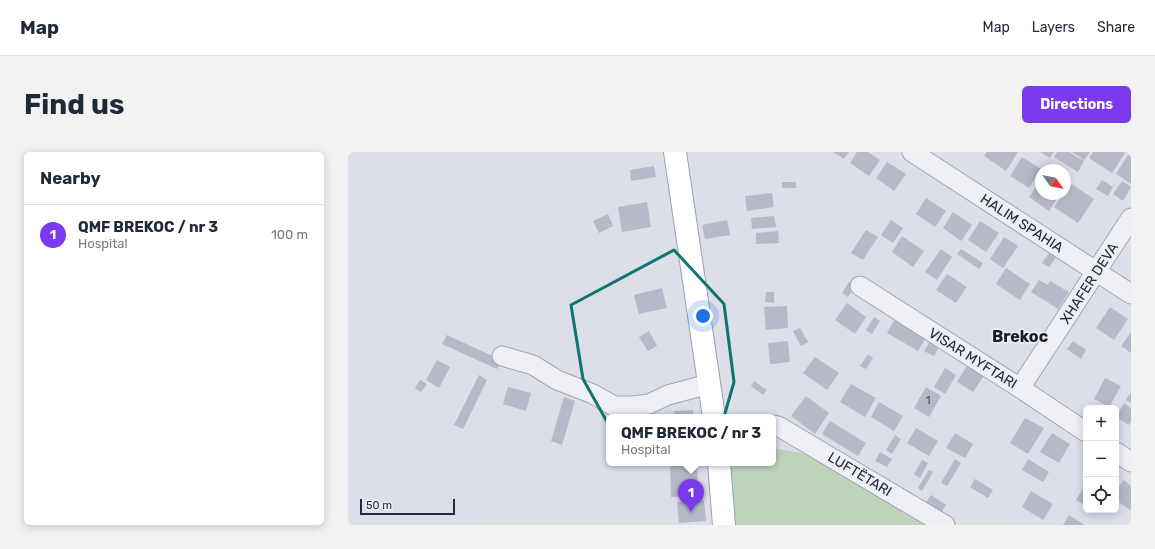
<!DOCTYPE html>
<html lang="en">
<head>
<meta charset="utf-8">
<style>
  body { margin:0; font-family:Rubik,sans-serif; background:#f2f2f3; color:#1f2937 }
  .controls { position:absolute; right:12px; bottom:12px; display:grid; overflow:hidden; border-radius:6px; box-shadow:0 2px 10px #0003 }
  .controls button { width:36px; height:36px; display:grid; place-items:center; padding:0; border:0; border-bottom:1px solid #e0e1e3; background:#fff; color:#1f2937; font:20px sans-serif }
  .compass { position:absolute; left:687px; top:12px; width:36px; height:36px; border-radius:50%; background:#fff; box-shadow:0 2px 10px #0003; rotate:123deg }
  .scale { position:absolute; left:12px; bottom:10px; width:95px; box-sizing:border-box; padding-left:4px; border:2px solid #24293f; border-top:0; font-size:11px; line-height:14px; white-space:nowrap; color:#24293f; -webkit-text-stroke:3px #ebeef5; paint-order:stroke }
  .you { position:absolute; left:355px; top:164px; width:14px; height:14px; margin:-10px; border:3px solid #fff; border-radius:50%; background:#1a73e8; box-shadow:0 0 0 6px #1a73e833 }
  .badge { display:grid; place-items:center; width:26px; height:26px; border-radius:50%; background:#7c3aed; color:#fff; font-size:13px; font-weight:700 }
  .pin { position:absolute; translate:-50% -33px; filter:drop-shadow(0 1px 2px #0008) }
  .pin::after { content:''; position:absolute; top:21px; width:14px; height:12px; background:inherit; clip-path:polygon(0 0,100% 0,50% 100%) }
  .popup { position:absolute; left:258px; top:262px; width:170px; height:52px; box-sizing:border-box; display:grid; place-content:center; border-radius:6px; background:#fff; filter:drop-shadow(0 1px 3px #0005); font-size:13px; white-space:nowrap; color:#747a83 }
  .popup b { font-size:15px; color:#1f2937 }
  .popup::after { content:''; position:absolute; left:50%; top:100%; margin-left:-8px; border:8px solid transparent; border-top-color:#fff }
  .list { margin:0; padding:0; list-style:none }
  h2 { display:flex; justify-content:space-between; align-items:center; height:52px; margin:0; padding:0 16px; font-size:17px }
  h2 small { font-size:13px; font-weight:400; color:#747a83 }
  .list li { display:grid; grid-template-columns:26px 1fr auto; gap:12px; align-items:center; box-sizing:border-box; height:60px; padding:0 16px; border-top:1px solid #e0e1e3 }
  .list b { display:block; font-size:15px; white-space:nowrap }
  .list p { margin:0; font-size:13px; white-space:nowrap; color:#747a83 }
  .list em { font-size:13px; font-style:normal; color:#747a83 }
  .icon { flex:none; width:22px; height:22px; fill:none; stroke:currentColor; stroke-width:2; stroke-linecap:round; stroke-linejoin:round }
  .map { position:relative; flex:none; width:783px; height:373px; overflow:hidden; border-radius:6px }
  header { display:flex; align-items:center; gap:24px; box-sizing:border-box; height:56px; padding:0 20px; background:#fff; border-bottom:1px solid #e0e1e3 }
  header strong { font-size:19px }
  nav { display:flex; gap:22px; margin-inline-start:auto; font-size:14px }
  .intro { display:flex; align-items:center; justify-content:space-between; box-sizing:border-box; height:96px; padding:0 24px }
  h1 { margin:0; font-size:28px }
  .button { padding:10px 18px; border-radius:6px; background:#7c3aed; color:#fff; font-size:14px; font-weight:700 }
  main { display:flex; gap:24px; padding:0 24px }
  aside { flex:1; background:#fff; border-radius:6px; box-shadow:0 2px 10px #0003 }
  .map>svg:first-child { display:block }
</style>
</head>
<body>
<header>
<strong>Map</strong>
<nav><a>Map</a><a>Layers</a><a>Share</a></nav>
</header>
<div class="intro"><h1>Find us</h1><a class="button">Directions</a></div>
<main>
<aside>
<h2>Nearby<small></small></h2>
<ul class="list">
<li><span class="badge">1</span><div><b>QMF BREKOC / nr 3</b><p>Hospital</p></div><em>100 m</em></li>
</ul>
</aside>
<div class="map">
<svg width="783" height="373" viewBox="0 0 783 373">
  <rect width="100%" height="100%" fill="#dcdee8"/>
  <!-- green -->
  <path fill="#bed2bc" d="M425,296L458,302L579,373H387L381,311H425Z"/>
  <!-- building -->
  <g fill="#b6b9c8">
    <path d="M485,0H501L496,7Z"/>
    <path d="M509,0H520L532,8L521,24L502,11Z"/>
    <path d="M639,0H670L658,19L636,4Z"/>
    <path d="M692,0H706L702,6Z"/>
    <path d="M709,0H721L736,9L730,20L706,5Z"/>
    <path d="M724,0H742L736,8Z"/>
    <path d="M745,0H776L777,1L764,21L741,6Z"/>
    <path d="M780,3L783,5V32L768,22Z"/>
    <path d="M674,5L693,17L681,36L662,24Z"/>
    <path d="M539,10L558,22L546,39L528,26Z"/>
    <path d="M306,14L308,25L283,29L282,18Z"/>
    <path d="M693,27V42H712L701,59L681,45Z"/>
    <path d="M754,28L765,35L760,44L748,37Z"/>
    <path d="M774,29L783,35L775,49L765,42Z"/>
    <rect x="434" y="30" width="14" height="6"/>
    <path d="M722,31L746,47L730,71L706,55L715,42H717V39Z"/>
    <path d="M424,41L426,55L399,59L397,44Z"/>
    <path d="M578,46L598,59L587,75L568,62Z"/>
    <path d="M299,50L303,75L274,80L270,55Z"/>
    <path d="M605,60L624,73L613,89L595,76Z"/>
    <path d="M260,62L265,74L251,81L245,69Z"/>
    <path d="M426,64L428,75L404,77L403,66Z"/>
    <path d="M379,68L382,83L357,87L354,73Z"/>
    <path d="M543,68L555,76L545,91L533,83Z"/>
    <path d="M632,69L651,81L638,100L620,88Z"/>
    <path d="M518,78L530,85L515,108L503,101Z"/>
    <path d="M430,79L431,91L408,92V81Z"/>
    <path d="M554,84L576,99L565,115L544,100Z"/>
    <path d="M656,85L670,94L655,116L642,107Z"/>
    <path d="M593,97L604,105L589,128L577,120Z"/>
    <path d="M613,97L635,111L631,117L609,102Z"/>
    <path d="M703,98L710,103L701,115L694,111Z"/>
    <path d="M658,116L682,132L672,148L648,132Z"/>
    <path d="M599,122L619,135L608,151L588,138Z"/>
    <path d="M691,128L700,133L702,129L721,140L710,157L683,140Z"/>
    <path d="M501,130L507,134L500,145L494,141Z"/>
    <path d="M314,136L319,156L291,162L286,143Z"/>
    <path d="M418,140H426V151L417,150Z"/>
    <path d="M499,151L518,165L507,182L487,168Z"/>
    <path d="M439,154L440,176L418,178L416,155Z"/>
    <path d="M762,155L780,167L766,188L748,176Z"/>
    <path d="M526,165L532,169L524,182L518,178Z"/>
    <path d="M548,165L579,184L570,199L539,181Z"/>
    <path d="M452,176L460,190L453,194L445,179Z"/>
    <path d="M301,179L309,194L300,199L291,185Z"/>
    <path d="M783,180V201L773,194Z"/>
    <path d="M99,183L153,208L149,217L94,192Z"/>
    <path d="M583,188L592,193L586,204L576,199Z"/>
    <path d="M440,189L442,210L422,212L420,191Z"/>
    <path d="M725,189L738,198L733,207L719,197Z"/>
    <path d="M520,202L525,206L518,217L512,214Z"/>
    <path d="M467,205L491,221L479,238L455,221Z"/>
    <path d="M89,208L102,215L91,236L78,228Z"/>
    <path d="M620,212L637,222L625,240L609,230Z"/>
    <path d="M597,216L608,223L597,242L586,235Z"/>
    <path d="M131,223L139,228L115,277L106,273Z"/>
    <path d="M757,226L773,234L761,255L746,247Z"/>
    <path d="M72,228L79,232L73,240L67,236Z"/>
    <path d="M406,229L419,238L415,243L403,234Z"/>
    <path d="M503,232L528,246L517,265L492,250Z"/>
    <path d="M160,235L183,241L178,259L155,252Z"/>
    <path d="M578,235L593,244L581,265L566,256Z"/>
    <path d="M783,240V251L778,248Z"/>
    <path d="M458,244L481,261L467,282L443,264Z"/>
    <path d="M216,245L227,249L214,293L203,289Z"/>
    <path d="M531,250L555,264L546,279L523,265Z"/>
    <path d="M776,251L783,256V269L781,273L768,265Z"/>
    <path d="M345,258V265H327L326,259Z"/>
    <path d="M677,266L696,276L680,302L662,291Z"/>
    <path d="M482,269L518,291L510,304L474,282Z"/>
    <path d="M568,276L590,289L581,304L559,291Z"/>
    <path d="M607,281L625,292L617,306L598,296Z"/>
    <path d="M704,281L722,292L711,311L692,300Z"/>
    <path d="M547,283L553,287L544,302L538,298Z"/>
    <path d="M532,300L544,307L539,315L527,309Z"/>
    <path d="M607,307L613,311L599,334L593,331Z"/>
    <path d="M680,307L701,320L695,330L674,318Z"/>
    <path d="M574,308L580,311L572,326L566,322Z"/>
    <path d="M322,311H349L350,344L323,345Z"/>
    <path d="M581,318L585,320L574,339L570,336Z"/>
    <path d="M627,327L645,338L640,346L622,335Z"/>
    <path d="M776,328L783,334V357L782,358L768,348V338Z"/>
    <path d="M738,332V354L728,348Z"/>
    <path d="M683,339L705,352L695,368L674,355Z"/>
    <path d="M583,343L598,353L591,363L576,353Z"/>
    <path d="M356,348L358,369L331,371L329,350Z"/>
    <path d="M721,363L737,373H715Z"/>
  </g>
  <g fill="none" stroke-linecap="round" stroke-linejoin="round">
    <defs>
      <g id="minor">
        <path d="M564,0L783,142"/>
        <path d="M512,134L672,236L738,280"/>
        <path d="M154,204L185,213L209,228L245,242L266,254H284L301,252L320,243L361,232"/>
        <path d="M672,236L783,66"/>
        <path d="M425,273L430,274L597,373"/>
        <path d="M768,300L783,310"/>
      </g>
      <g id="major">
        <path d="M327,0L366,265"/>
        <path d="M371,311L376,373"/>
      </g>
    </defs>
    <!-- minor casing -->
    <use href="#minor" stroke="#a1a4b2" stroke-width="21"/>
    <!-- major casing -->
    <use href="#major" stroke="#9aa0b4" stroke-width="24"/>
    <!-- minor -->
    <use href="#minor" stroke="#eff0f6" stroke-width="19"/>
    <!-- major -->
    <use href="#major" stroke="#fff" stroke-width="22"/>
  </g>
  <!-- marked area -->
  <path fill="none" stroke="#0f766e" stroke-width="3" stroke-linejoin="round" d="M326,98L376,152L386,230L371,282L267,284L235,227L223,153Z"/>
  <g text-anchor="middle" stroke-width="3" stroke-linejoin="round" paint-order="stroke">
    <!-- number labels -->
    <g font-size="12" fill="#484d61">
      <text x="580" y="252">1</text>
    </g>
    <!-- street labels -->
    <g font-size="14" fill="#24293f" stroke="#ebeef5">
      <text transform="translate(674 71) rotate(33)" y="5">HALIM SPAHIA</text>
      <text transform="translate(741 131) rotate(-57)" y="5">XHAFER DEVA</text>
      <text transform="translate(625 206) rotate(32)" y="5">VISAR MYFTARI</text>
      <text transform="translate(512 322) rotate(31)" y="5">LUFTËTARI</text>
    </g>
    <!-- quarter labels -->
    <g font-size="16" font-weight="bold" fill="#171b30" stroke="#ebeef5">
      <text x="672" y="190">Brekoc</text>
    </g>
  </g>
</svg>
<div class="controls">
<button>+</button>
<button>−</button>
<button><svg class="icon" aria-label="locate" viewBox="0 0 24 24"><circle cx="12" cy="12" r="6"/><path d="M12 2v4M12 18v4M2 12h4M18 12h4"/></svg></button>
</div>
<svg class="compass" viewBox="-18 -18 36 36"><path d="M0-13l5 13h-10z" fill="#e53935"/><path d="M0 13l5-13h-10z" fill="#747a83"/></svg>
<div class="scale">50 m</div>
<div class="you"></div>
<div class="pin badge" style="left:343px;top:360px">1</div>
<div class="popup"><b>QMF BREKOC / nr 3</b>Hospital</div>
</div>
</main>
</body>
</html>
